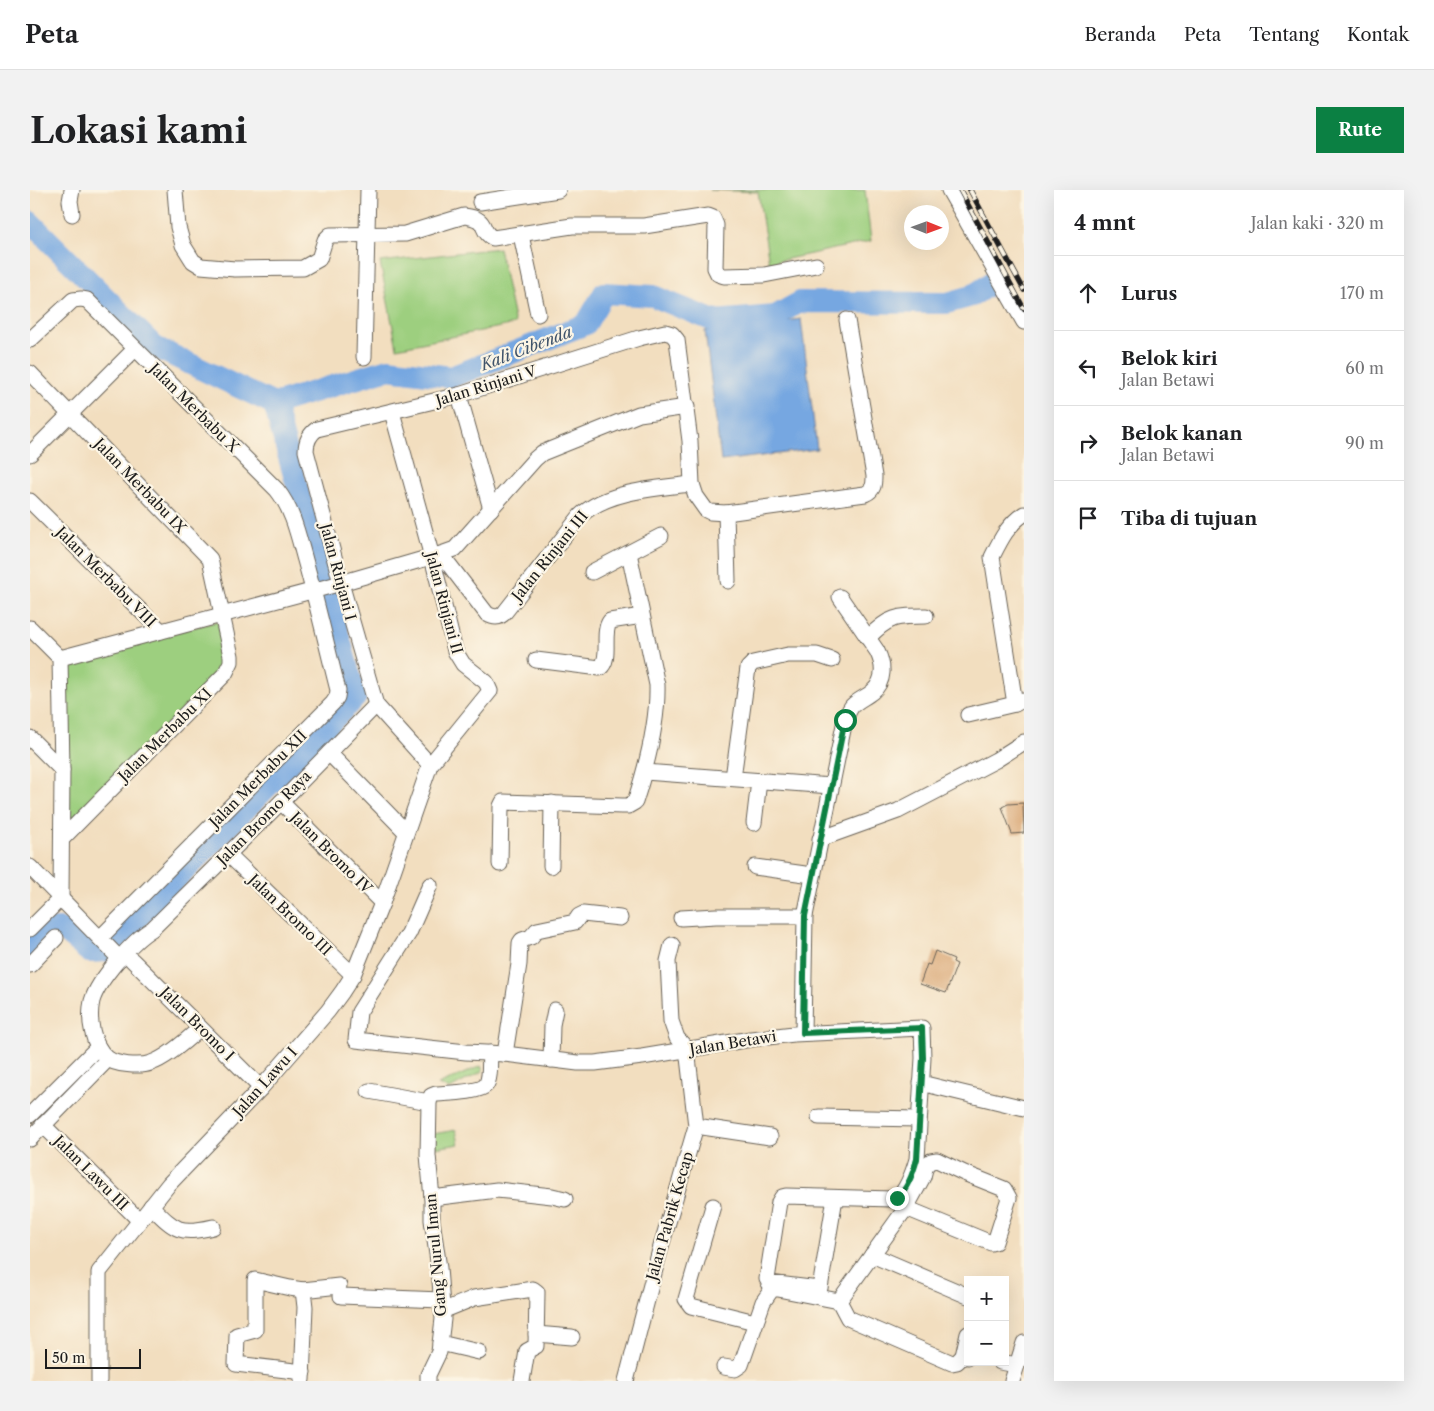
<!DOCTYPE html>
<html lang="id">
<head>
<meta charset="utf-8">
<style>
  body { margin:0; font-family:"Libre Caslon Text",serif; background:#f2f2f2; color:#202124 }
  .controls { position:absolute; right:15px; bottom:15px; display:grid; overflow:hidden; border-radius:0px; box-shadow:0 5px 20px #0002 }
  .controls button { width:45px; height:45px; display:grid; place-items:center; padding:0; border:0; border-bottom:1px solid #e0e0e0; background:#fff; color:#202124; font:25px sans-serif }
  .compass { position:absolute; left:874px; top:15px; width:45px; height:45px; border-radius:50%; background:#fff; box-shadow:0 5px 20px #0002; rotate:91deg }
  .scale { position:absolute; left:15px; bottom:12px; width:96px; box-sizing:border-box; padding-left:5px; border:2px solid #1c1c1c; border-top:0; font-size:14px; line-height:18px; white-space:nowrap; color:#1c1c1c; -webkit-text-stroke:4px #fcf5e5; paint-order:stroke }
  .stop { position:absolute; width:15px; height:15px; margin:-11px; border:4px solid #0b8043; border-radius:50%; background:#fff }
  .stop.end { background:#0b8043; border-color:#fff; box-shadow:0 1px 5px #0008 }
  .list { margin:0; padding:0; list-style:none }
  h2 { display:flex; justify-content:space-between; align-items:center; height:65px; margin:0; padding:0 20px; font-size:21px }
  h2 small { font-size:16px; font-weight:400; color:#757577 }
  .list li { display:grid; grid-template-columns:32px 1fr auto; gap:15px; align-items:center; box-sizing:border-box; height:75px; padding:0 20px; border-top:1px solid #e0e0e0 }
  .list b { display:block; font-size:19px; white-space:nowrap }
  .list p { margin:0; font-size:16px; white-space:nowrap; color:#757577 }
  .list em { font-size:16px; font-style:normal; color:#757577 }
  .icon { flex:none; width:28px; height:28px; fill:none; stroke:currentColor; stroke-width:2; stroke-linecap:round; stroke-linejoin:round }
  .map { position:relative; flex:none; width:994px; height:1191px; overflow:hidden; border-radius:0px }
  header { display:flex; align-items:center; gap:30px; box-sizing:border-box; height:70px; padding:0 25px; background:#fff; border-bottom:1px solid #e0e0e0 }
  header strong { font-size:24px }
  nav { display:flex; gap:28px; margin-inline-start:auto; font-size:18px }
  .intro { display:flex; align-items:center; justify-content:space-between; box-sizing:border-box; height:120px; padding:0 30px }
  h1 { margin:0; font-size:35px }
  .button { padding:12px 22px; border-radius:0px; background:#0b8043; color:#fff; font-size:18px; font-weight:700 }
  main { display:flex; gap:30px; padding:0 30px }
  aside { flex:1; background:#fff; border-radius:0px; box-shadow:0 5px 20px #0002 }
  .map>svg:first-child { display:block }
</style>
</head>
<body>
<header>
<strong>Peta</strong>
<nav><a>Beranda</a><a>Peta</a><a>Tentang</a><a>Kontak</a></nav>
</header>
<div class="intro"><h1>Lokasi kami</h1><a class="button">Rute</a></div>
<main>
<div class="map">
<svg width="994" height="1191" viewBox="0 0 994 1191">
  <rect width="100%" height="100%" fill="#fcf5e5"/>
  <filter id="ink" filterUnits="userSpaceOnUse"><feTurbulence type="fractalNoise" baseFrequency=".02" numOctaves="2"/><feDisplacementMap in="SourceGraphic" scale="10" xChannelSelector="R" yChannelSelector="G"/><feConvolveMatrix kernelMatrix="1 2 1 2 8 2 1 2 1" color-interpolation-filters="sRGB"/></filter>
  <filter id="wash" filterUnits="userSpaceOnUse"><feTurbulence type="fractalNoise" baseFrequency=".0096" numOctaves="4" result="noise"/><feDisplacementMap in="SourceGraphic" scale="20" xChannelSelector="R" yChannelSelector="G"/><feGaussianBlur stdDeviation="1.12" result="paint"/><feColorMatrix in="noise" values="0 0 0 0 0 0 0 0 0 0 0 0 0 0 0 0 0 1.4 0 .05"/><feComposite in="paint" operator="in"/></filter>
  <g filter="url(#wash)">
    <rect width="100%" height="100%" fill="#f2debf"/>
    <!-- green -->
    <g fill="#9dcf7f" stroke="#5c764e">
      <path d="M679,0H835L841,51L739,73L728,2Z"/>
      <path d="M469,58L485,134L367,158L350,72Z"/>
      <path d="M188,431L196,474L39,635L34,472Z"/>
      <path d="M451,876L453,881L420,899L408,895Z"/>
      <path d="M426,940L429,954L406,958L403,944Z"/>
    </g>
    <!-- water -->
    <path fill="#76a7e1" stroke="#49627e" d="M771,129L787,259L691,271L675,141Z"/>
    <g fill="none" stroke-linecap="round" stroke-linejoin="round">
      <!-- river -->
      <g stroke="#76a7e1" stroke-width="22">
        <path d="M0,32L125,157L244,214L326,507L76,761L59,762L31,739H18L0,757"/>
        <path d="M244,214L358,179L421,187L556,134L574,103L623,106L684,131L745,126L770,112L917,113L942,106L963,92"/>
      </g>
    </g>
    <g id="blocks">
      <!-- building -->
      <g fill="#d9a673">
        <path d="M993,613L994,643L982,644L972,617L978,614Z"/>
        <path d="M905,761L924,769L923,772L927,774L916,803L890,794L897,774L900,775Z"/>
      </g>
    </g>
  </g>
  <g filter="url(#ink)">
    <use href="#blocks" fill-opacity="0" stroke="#676055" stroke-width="1"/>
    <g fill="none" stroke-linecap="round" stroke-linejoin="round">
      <defs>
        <g id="minor">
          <path d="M42,0L40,11L42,24"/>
          <path d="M145,0L148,37L153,55L163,71L171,76L205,79L273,78L289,69L295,50L300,45L375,44L434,26C461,29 448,41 463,48L542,36H614L678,26L683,28L686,35L685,78L688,84L694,86L734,85L786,75"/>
          <path d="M919,0L994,132"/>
          <path d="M450,12L528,0"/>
          <path d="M491,45L508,124"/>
          <path d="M0,150L43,110L51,109L57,110L247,300C263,320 268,345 275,370C287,413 297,457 308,500L307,507L303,513L70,748"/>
          <path d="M334,167L338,0"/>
          <path d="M0,183L180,369L201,466V472L195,484L32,649"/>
          <path d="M429,205L461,319"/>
          <path d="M0,264L105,159"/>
          <path d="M0,311L131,441"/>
          <path d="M696,323L698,391"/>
          <path d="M411,364L457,424C464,428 470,428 475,422L551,325C578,301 627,298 662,294"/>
          <path d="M562,382L631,346"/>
          <path d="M0,438L30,468"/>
          <path d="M838,448C859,426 867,426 896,426"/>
          <path d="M30,468L304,395L411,364L425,359L505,269L512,263L609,224L657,217"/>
          <path d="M506,470L570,478C582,469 571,443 580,431L612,426"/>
          <path d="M985,514L962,367C970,351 978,334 994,324"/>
          <path d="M938,525L985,514L993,510"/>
          <path d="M0,548L32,580"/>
          <path d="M299,563L376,642"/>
          <path d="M400,575L346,515L311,393L276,261C276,252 280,244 287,239L429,205L609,148L635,142L642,144L647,150L660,251L662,294L666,306L676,320L680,322L696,323L835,304C844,300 844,294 844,286L817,130"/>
          <path d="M615,582L801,596"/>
          <path d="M703,588L718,478L723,473L758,465H787L802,470"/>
          <path d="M251,612L352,713"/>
          <path d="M724,633L729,591"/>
          <path d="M790,649L868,621L966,570L994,552"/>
          <path d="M198,664L323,785"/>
          <path d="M470,674L471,616L473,612L592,616H598L605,612C616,578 628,531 627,495L599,363"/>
          <path d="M521,676L522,613"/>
          <path d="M0,677L90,769"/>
          <path d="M725,677L782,685"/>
          <path d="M400,695L379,743L329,822L326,850L436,862L475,864L548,873H565L612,867L721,849L764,844L892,838L893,868L887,969C883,983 878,998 867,1009H862L756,1006L752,1007L749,1012L737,1089L739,1093L789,1099L790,1098L805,1008"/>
          <path d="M651,728L686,726H775"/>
          <path d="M0,739L31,708L32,580L30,468"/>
          <path d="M102,770L231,898"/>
          <path d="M0,775L26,748"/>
          <path d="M170,838C158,849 137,868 121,873C110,877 85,875 77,868C62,855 58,829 62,811C68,790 103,750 122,739L251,612L346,515"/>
          <path d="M773,843L775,726L815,530C817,525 819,520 822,516C828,510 836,507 842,502C855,491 854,475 847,461L810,407"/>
          <path d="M475,864L489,774L490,753L492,750L501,747L507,740L545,732L549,726L553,724L590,728"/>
          <path d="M521,870L522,835L525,820"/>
          <path d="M891,893L994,918"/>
          <path d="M339,901L399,912"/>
          <path d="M0,925L68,857"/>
          <path d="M789,927L888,929"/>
          <path d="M13,935L109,1030"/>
          <path d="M666,936L740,947"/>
          <path d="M0,949L78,869"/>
          <path d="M402,1008L467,1000L522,1006L535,1009"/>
          <path d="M121,1016C145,1040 149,1045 183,1037"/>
          <path d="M683,1016L656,1109L661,1116L725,1132"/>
          <path d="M842,1065L938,1106"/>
          <path d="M311,1106L411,1110"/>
          <path d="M809,1111L876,1018L893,987L896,975L901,971L907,970L934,983L974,999L979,1008L965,1052L961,1053L876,1018"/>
          <path d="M809,1111L818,1128L922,1173L927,1172L933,1166L938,1167"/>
          <path d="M412,1121L444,1108L503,1099L507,1102L506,1156L497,1161L492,1191"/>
          <path d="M506,1144L542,1147"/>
          <path d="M410,1153L449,1162"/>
          <path d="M933,1166L938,1144"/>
          <path d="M970,1172L987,1175"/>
          <path d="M694,1177L705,1179L711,1175L733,1112L742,1099H748L809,1111"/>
          <path d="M273,1182L206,1174L207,1145L225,1140V1090L260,1098L273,1100L309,1096"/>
          <path d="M272,1190L275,1117L273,1100"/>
          <path d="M69,1191V1082L139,994L231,898L298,821L312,802L323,785L352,713L400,575L460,501L456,492L433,474L425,461L402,367L362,222"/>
          <path d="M398,1191V1185L409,1162L413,1129L409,1078L402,1030V1008L398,965L399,912L401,906L406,904C417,903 449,903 456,895C461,888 459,872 460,863"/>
          <path d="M596,1191L630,1060L666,936L657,859L647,848L641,831L638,771L642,755"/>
          <path d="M982,1191L994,1153"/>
        </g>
      </defs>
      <!-- minor casing -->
      <use href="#minor" stroke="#676055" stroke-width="17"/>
      <!-- minor -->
      <use href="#minor" stroke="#fff" stroke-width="15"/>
      <defs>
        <g id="rail">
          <path d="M930,0L994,119"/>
          <path d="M940,0L994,100"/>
        </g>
      </defs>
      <!-- rail casing -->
      <use href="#rail" stroke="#1c1c1c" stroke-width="5.5"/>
      <!-- rail -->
      <use href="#rail" stroke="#fcf5e5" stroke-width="4" stroke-dasharray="11" stroke-linecap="butt"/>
    </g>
  </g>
  <g fill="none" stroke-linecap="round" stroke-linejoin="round" filter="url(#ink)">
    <!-- route -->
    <path stroke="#0b8043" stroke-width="6" d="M815,530L775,726L773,843L892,838L893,868L887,969C883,983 878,998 867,1008"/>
  </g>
  <g text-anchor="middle" stroke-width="4.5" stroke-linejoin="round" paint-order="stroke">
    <!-- street labels -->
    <g font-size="15" fill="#1c1c1c" stroke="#fcf5e5">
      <text transform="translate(456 196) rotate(-17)" y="5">Jalan Rinjani V</text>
      <text transform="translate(164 218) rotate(45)" y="5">Jalan Merbabu X</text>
      <text transform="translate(110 296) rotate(46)" y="5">Jalan Merbabu IX</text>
      <text transform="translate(520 366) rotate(-51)" y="5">Jalan Rinjani III</text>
      <text transform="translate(308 382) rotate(75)" y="5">Jalan Rinjani I</text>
      <text transform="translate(76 387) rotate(45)" y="5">Jalan Merbabu VIII</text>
      <text transform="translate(414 413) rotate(75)" y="5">Jalan Rinjani II</text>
      <text transform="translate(135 545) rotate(-45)" y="5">Jalan Merbabu XI</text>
      <text transform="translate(228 589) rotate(-45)" y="5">Jalan Merbabu XII</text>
      <text transform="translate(234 628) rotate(-45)" y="5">Jalan Bromo Raya</text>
      <text transform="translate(301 663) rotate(45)" y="5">Jalan Bromo IV</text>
      <text transform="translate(260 725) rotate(44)" y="5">Jalan Bromo III</text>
      <text transform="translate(167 834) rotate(45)" y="5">Jalan Bromo I</text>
      <text transform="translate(703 853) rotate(-9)" y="5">Jalan Betawi</text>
      <text transform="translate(235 892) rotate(-48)" y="5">Jalan Lawu I</text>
      <text transform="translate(61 983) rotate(45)" y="5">Jalan Lawu III</text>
      <text transform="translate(640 1026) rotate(-74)" y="5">Jalan Pabrik Kecap</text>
      <text transform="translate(406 1065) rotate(-95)" y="5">Gang Nurul Iman</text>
    </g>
    <!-- water labels -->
    <g font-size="16" font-style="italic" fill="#40546b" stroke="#fcf5e5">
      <text transform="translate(496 158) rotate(-21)" y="6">Kali Cibenda</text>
    </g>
  </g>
</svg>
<div class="controls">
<button>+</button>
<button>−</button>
</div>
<svg class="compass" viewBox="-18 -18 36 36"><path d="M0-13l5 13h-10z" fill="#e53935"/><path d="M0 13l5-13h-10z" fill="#757577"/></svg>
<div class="scale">50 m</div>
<div class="stop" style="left:815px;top:530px"></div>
<div class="stop end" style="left:867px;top:1008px"></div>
</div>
<aside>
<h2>4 mnt<small>Jalan kaki · 320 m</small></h2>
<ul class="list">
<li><svg class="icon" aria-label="ahead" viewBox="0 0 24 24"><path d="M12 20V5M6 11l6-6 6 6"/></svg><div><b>Lurus</b></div><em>170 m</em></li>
<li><svg class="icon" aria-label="left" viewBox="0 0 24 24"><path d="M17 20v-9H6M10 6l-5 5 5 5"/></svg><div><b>Belok kiri</b><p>Jalan Betawi</p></div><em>60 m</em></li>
<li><svg class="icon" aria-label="right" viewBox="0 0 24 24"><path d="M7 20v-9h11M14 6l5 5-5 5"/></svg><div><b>Belok kanan</b><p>Jalan Betawi</p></div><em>90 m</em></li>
<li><svg class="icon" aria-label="arrive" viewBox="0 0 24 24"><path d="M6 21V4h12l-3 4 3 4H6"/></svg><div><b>Tiba di tujuan</b></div></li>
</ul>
</aside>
</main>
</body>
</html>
